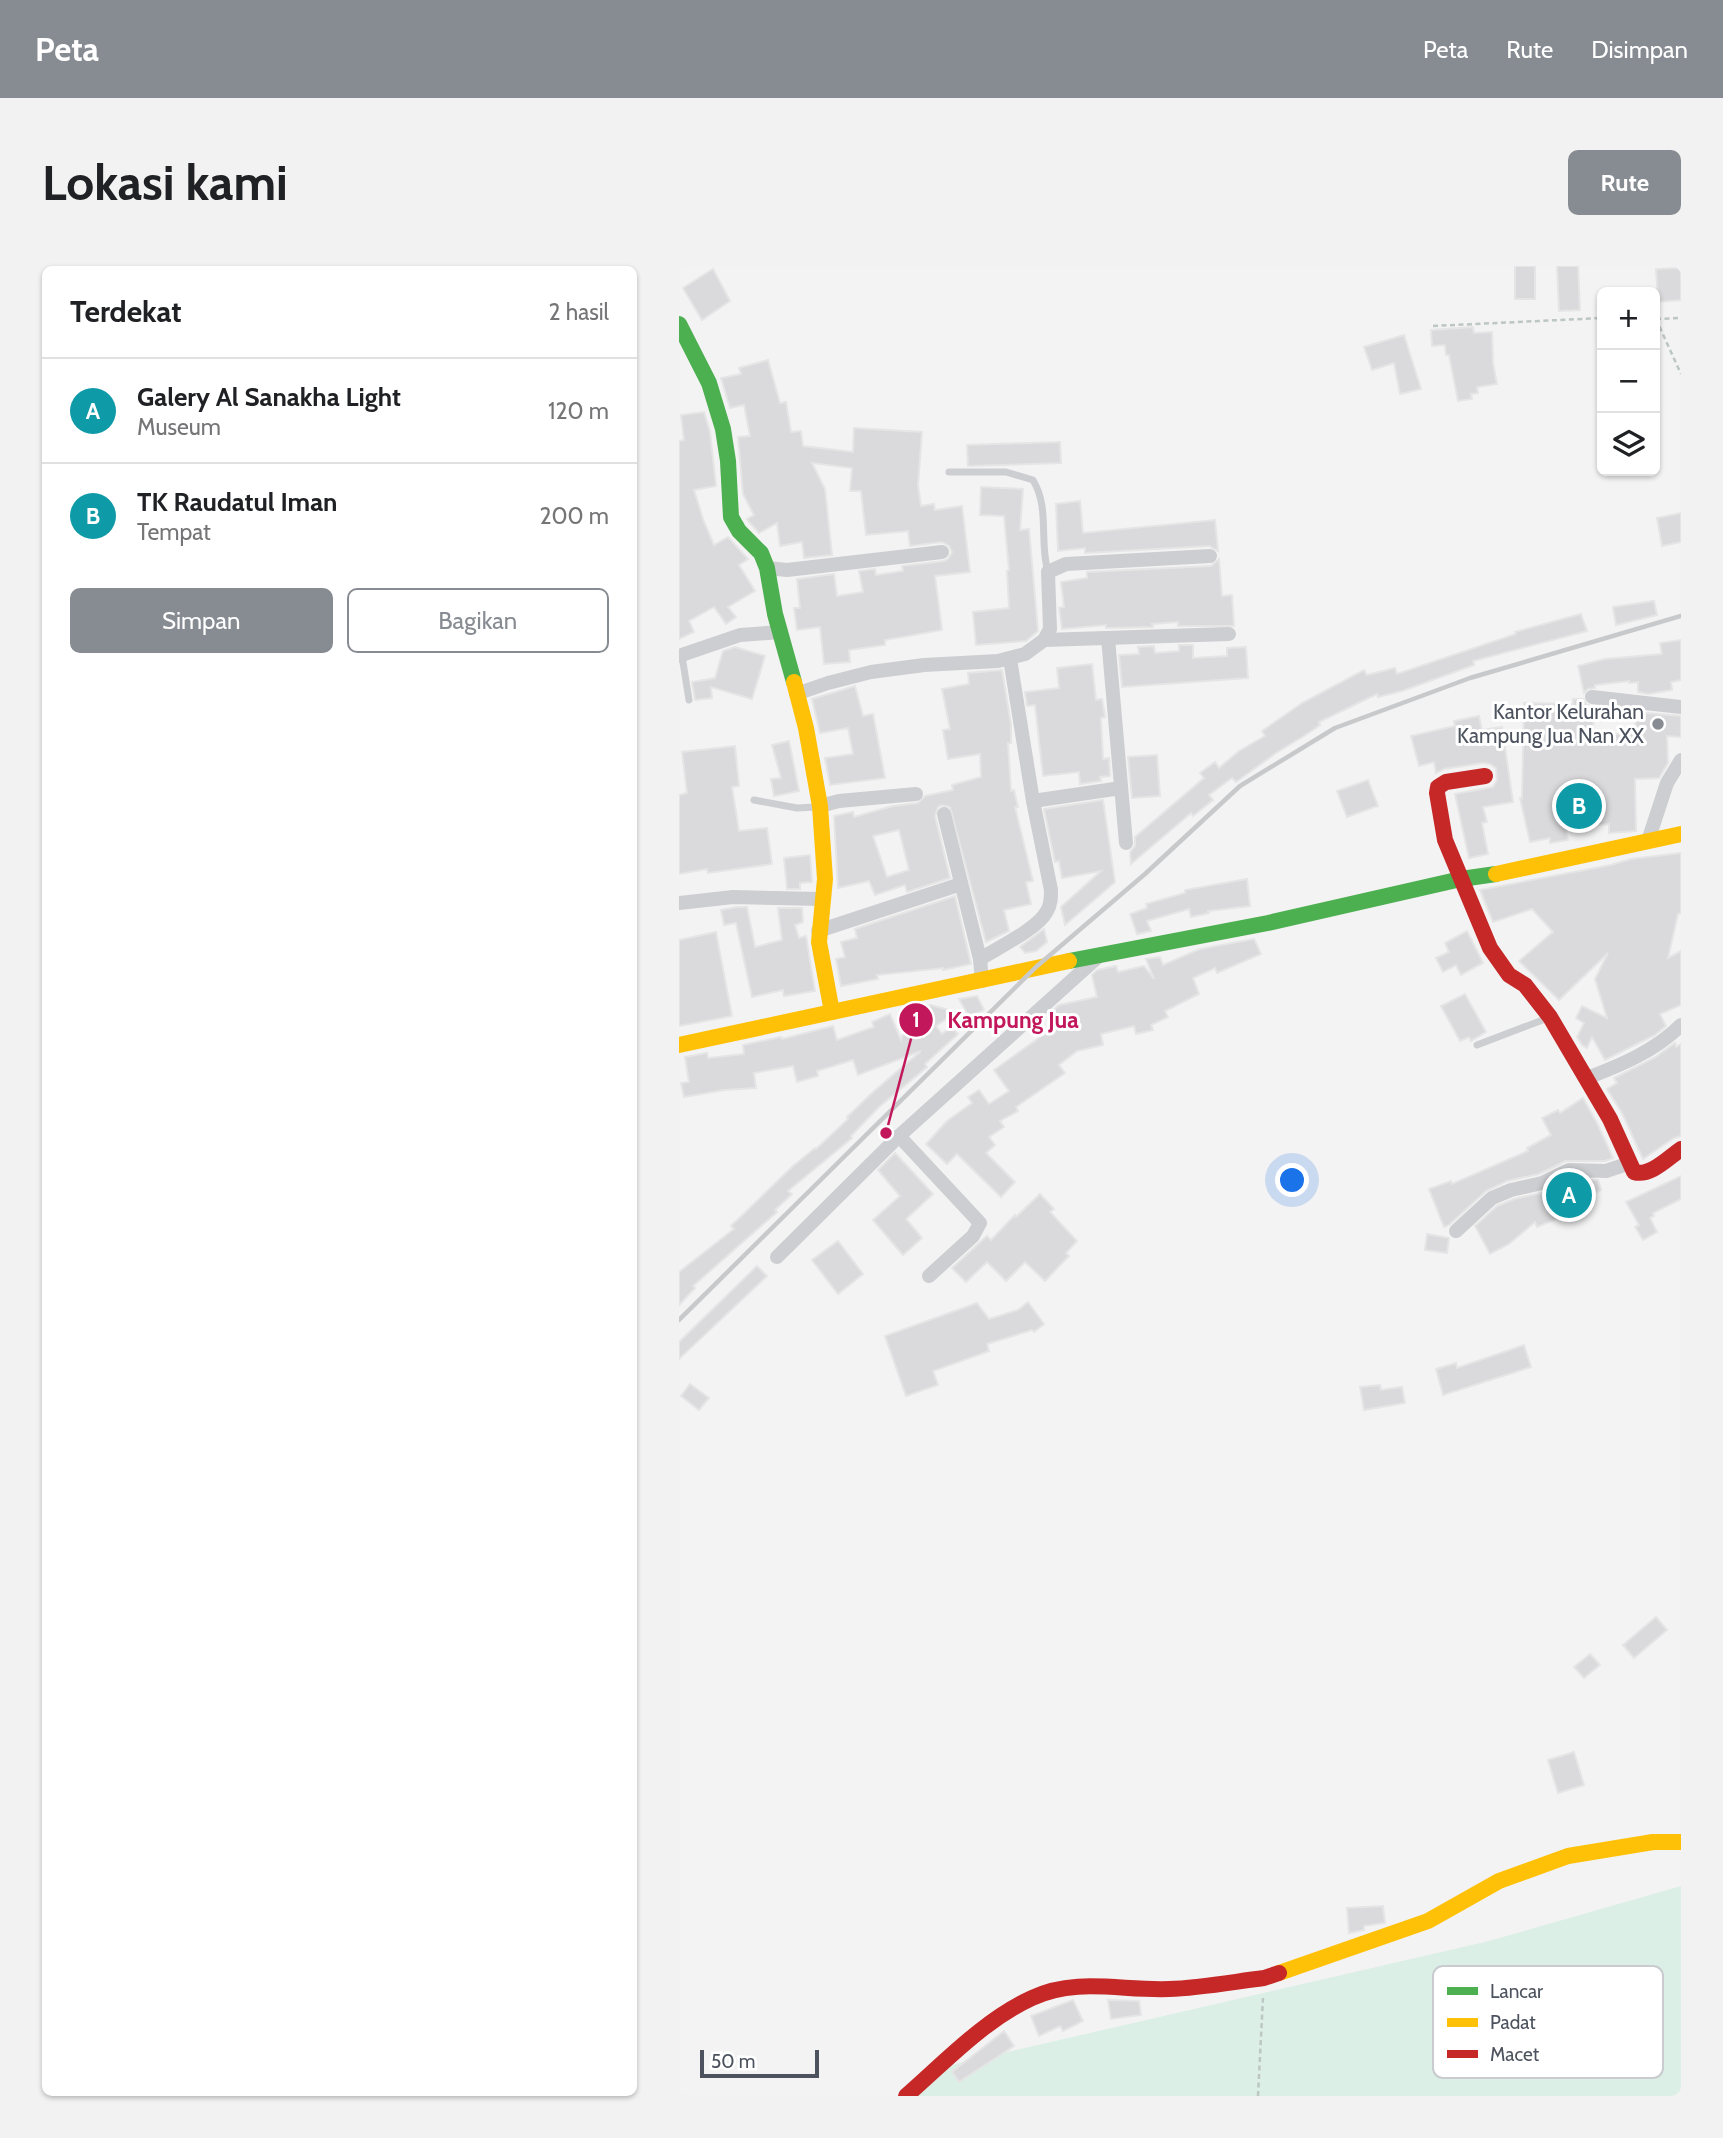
<!DOCTYPE html>
<html lang="id">
<head>
<meta charset="utf-8">
<style>
  body { margin:0; font-family:Cabin,sans-serif; background:#f2f2f2; color:#202124 }
  .controls { position:absolute; right:21px; top:21px; display:grid; overflow:hidden; border-radius:10px; box-shadow:0 2px 5px #0004 }
  .controls button { width:63px; height:63px; display:grid; place-items:center; padding:0; border:0; border-bottom:2px solid #e0e0e0; background:#fff; color:#202124; font:35px sans-serif }
  .scale { position:absolute; left:21px; bottom:18px; width:119px; box-sizing:border-box; padding-left:7px; border:4px solid #4c535e; border-top:0; font-size:19px; line-height:24px; white-space:nowrap; color:#4c535e; -webkit-text-stroke:5px #fff; paint-order:stroke }
  .you { position:absolute; left:614px; top:915px; width:24px; height:24px; margin:-18px; border:5px solid #fff; border-radius:50%; background:#1a73e8; box-shadow:0 0 0 10px #1a73e833 }
  .badge { display:grid; place-items:center; width:46px; height:46px; border-radius:50%; background:#878b92; color:#fff; font-size:23px; font-weight:700 }
  .pin { position:absolute; translate:-50% -50%; border:4px solid #fff; box-shadow:0 2px 7px #0006 }
  .list { margin:0; padding:0; list-style:none }
  h2 { display:flex; justify-content:space-between; align-items:center; height:91px; margin:0; padding:0 28px; font-size:30px }
  h2 small { font-size:23px; font-weight:400; color:#757577 }
  .list li { display:grid; grid-template-columns:46px 1fr auto; gap:21px; align-items:center; box-sizing:border-box; height:105px; padding:0 28px; border-top:2px solid #e0e0e0 }
  .list b { display:block; font-size:26px; white-space:nowrap }
  .list p { margin:0; font-size:23px; white-space:nowrap; color:#757577 }
  .list em { font-size:23px; font-style:normal; color:#757577 }
  .actions { display:flex; gap:14px; padding:21px 28px }
  .actions a { flex:1; padding:16px 0; border:2px solid #878b92; border-radius:10px; text-align:center; font-size:24px; color:#878b92 }
  .actions .main { background:#878b92; color:#fff }
  .icon { flex:none; width:38px; height:38px; fill:none; stroke:currentColor; stroke-width:2; stroke-linecap:round; stroke-linejoin:round }
  .map { position:relative; flex:none; width:1002px; height:1830px; overflow:hidden; border-radius:10px }
  header { display:flex; align-items:center; gap:42px; box-sizing:border-box; height:98px; padding:0 35px; background:#878b92; color:#fff }
  header strong { font-size:33px }
  nav { display:flex; gap:38px; margin-inline-start:auto; font-size:24px }
  .intro { display:flex; align-items:center; justify-content:space-between; box-sizing:border-box; height:168px; padding:0 42px }
  h1 { margin:0; font-size:49px }
  .button { padding:18px 32px; border-radius:10px; background:#878b92; color:#fff; font-size:24px; font-weight:700 }
  main { display:flex; gap:42px; padding:0 42px }
  aside { flex:1; background:#fff; border-radius:10px; box-shadow:0 2px 5px #0004 }
  .map>svg:first-child { display:block }
</style>
</head>
<body>
<header>
<strong>Peta</strong>
<nav><a>Peta</a><a>Rute</a><a>Disimpan</a></nav>
</header>
<div class="intro"><h1>Lokasi kami</h1><a class="button">Rute</a></div>
<main>
<aside>
<h2>Terdekat<small>2 hasil</small></h2>
<ul class="list">
<li><span class="badge" style="background:#0f9aa8">A</span><div><b>Galery Al Sanakha Light</b><p>Museum</p></div><em>120 m</em></li>
<li><span class="badge" style="background:#0f9aa8">B</span><div><b>TK Raudatul Iman</b><p>Tempat</p></div><em>200 m</em></li>
</ul>
<div class="actions"><a class="main">Simpan</a><a>Bagikan</a></div>
</aside>
<div class="map">
<svg width="1002" height="1830" viewBox="0 0 1002 1830">
  <rect width="100%" height="100%" fill="#f4f3f3"/>
  <!-- green -->
  <path fill="#dbefe6" d="M1002,1620V1830H223L246,1805L810,1675Z"/>
  <!-- building -->
  <g fill="#dadadc" stroke="#e5e5e6" stroke-width="2" fill-rule="evenodd">
    <rect x="836" y="0" width="20" height="33"/>
    <path d="M878,0H899L901,44L880,45Z"/>
    <path d="M1002,2V34L979,36L977,3Z"/>
    <path d="M34,3L51,35L23,54L4,22Z"/>
    <path d="M794,61L795,67L813,66L814,97L818,118L798,121L799,127L792,128L793,133L779,135L770,89H767L766,79L753,80L752,64Z"/>
    <path d="M725,69L742,123L721,128L715,97L693,104L685,81Z"/>
    <path d="M89,94L101,137L107,136L112,166L122,165L124,180L174,186L175,162L243,166L239,219L242,240L255,238L256,244L283,240L291,306L256,310L263,364L206,374V379L170,384L171,396L145,398L141,361L118,364L115,342H121L118,313L155,308L158,330L184,326L180,305L196,303L197,309L224,305L223,300L265,295L269,293L273,286L270,280L263,276L231,280L229,265L187,269L182,225H171L173,202L133,197L146,223L153,289L125,292L123,276L101,280L98,257L80,267L71,257L68,253L75,249L64,228L59,171L71,170L65,139L51,142L42,112L62,108L60,102Z"/>
    <path d="M25,146L31,166L37,220L15,224L25,256L35,279L49,271L69,293L60,299L76,325L49,341L57,351L47,358L35,341L10,355L15,366L0,373V175L5,174L2,149Z"/>
    <path d="M381,176L382,197L289,200L288,179Z"/>
    <path d="M302,221L344,223L341,264L350,263L359,365L347,375L297,379L294,346L330,342L328,305L330,304L325,250L301,249Z"/>
    <path d="M401,235L404,267L536,254L539,285L530,280L406,287V282L379,285L377,238Z"/>
    <path d="M1002,247V276L983,280L978,252Z"/>
    <path d="M540,293L543,330L553,329L555,360H499V356L473,358L474,361L427,362V359L383,363L380,342L385,341L382,316L408,312V306L532,300Z"/>
    <path d="M975,335L978,349L937,359L934,341Z"/>
    <path d="M902,348L908,365L794,395L795,399L723,425L699,431L698,428L640,456L641,459L625,470L597,487L557,516L553,512L530,529L534,534L514,550L512,547L452,598L451,586L456,580V571L525,512L521,507L536,496L540,502L560,485L586,470L583,465L623,437L685,404L688,409L716,402L718,408L837,368L836,366Z"/>
    <path d="M1002,374V414L992,416L993,424L969,428L959,426V416L950,417V415L916,419V422L909,423L905,427L899,400L926,393L983,388L981,377Z"/>
    <path d="M500,379H514V392L548,390V382L567,381L569,412L443,421L440,389L460,388L459,381L475,380L476,387L500,385Z"/>
    <path d="M56,381L86,390L73,433L32,421L33,432L16,434L13,416L36,412L44,385Z"/>
    <path d="M413,398L417,434L423,433L426,451L422,452L424,493L430,492L431,510L421,511L422,515L401,518L400,506L364,510L356,439L348,440L346,426L380,422L378,402Z"/>
    <path d="M323,404L332,458V477H329L332,525L335,524L339,541H336L354,615L347,616L352,638L325,644L330,665L307,676L271,541L263,539L259,541L256,550L271,612L228,626L226,619L196,629L190,615L159,622L155,550L174,546L175,551L214,540L239,537L246,530L274,524L273,519L302,511L301,488L269,493L264,464L271,463L263,423L290,418L289,407ZM220,564L230,604L208,611L194,570Z"/>
    <path d="M176,420L184,450L194,448L206,512L151,519L146,492L174,488L169,462L141,467L133,433Z"/>
    <path d="M894,433H904L908,439L915,441L914,467H919L920,469L956,467L957,446L1002,450V471L988,470L989,497L980,512L956,513L957,565L930,567V558L887,563L889,574L871,577V572L851,576L841,532H843L845,437L894,438Z"/>
    <path d="M800,450L803,464L823,461L834,536L804,541L808,556L803,557L809,588L790,592L776,528L814,521L818,514L817,502L811,498L804,497L765,503L757,507L755,496L740,500L732,470L776,460L775,455Z"/>
    <path d="M110,475L120,525L95,530L92,513L102,512L93,479Z"/>
    <path d="M56,480L60,520L53,521L60,565L88,562L93,598L29,607L28,603L0,608V529L8,527L3,486Z"/>
    <path d="M478,489L481,530L453,532L449,491Z"/>
    <path d="M689,514L699,540L668,551L658,525Z"/>
    <path d="M424,534L436,616L386,659L382,641L422,605L383,612L380,595L376,596L365,543Z"/>
    <path d="M1002,587V647L999,648L989,692L1002,685V739L981,748L987,760L976,769L926,794L913,771L908,782L903,779L898,771L905,757L897,752L903,740L928,752L916,713L929,687L880,734L840,695L874,666L853,643L814,656L801,624L932,599L952,593Z"/>
    <path d="M131,589L133,616L121,617V623H108L105,592Z"/>
    <path d="M568,613L571,640L529,645L530,647L512,651L510,643L468,655L472,665L458,668L451,648L468,642L467,638L506,627V624Z"/>
    <path d="M276,630L292,698L264,704V702L198,709L199,713L162,720L157,693L166,691L162,676L178,672L176,663Z"/>
    <path d="M58,641H68L76,681L103,674L99,642H123L124,656L116,659L120,672L127,670L136,725L105,730L104,724L73,731L57,657L45,659L42,644Z"/>
    <path d="M365,663L368,676L357,685L346,687L341,681Z"/>
    <path d="M788,665L804,697L782,709L777,699L764,706L757,692L770,686L766,677Z"/>
    <path d="M37,666L53,750L0,760V674Z"/>
    <path d="M575,673L582,688L538,707L536,702L514,712L520,728L486,745L489,751L472,759L474,764L457,768L455,760L422,768L424,779L398,785L380,799L386,807L337,841L339,845L321,855L325,861L310,871L316,879L307,887L336,916L322,931L278,888L268,898L247,878L268,855L293,837L289,831L300,824L310,838L330,825L315,804L378,759L370,748L380,739L418,731L413,709L418,704L437,700L439,706L465,700L475,713L467,693L481,691L484,699L521,683Z"/>
    <path d="M786,728L807,766L792,775L790,771L781,775L762,740Z"/>
    <path d="M298,730L305,744L290,751L280,733Z"/>
    <path d="M252,739L277,746L257,760L263,768L272,761L279,768L246,798L248,801L200,841L172,870L173,872L109,925L113,928L96,944L98,946L14,1020L16,1022L0,1039V1006L55,963L52,960L114,900L136,882L137,883L169,853L168,851L194,826L242,785L179,809L174,794L138,805L139,810L118,816L114,800L75,807L77,822L45,824L5,831L2,817L10,816L6,791L28,787L29,792L65,788L64,779L102,771L103,773L154,760L158,774L195,761L193,756L211,748L222,774L231,744Z"/>
    <path d="M996,777L997,781L1002,778V870L995,872L964,893L943,847L928,823L938,817L935,812L975,792Z"/>
    <path d="M904,832L919,859L934,892L926,895H886L860,908L828,915L807,925L770,959L765,961L750,923L772,915L773,918L849,885L848,882L872,869L863,852L879,844L881,847Z"/>
    <path d="M216,887L254,928L227,953L243,972L224,989L194,954L221,930L199,904Z"/>
    <path d="M1002,910V933L974,947L975,950L971,952L978,966L964,974L956,961L960,959L947,936Z"/>
    <path d="M892,914H919L922,924L902,935L906,944L888,952L887,949L858,961L856,956L830,978L811,988L796,960L818,940L835,933L867,926Z"/>
    <path d="M361,928L375,943L371,946L398,975L387,987L390,990L366,1015L346,996L327,1015L308,996L287,1016L273,1002L308,970L312,974L336,949L337,951Z"/>
    <path d="M748,968L770,972L768,987L746,984Z"/>
    <path d="M159,975L184,1008L159,1028L133,994Z"/>
    <path d="M78,1000L88,1010L0,1093V1076Z"/>
    <path d="M349,1036L365,1058L355,1066L353,1064L308,1078L310,1085L254,1105L259,1119L227,1130L206,1070L298,1037L310,1053L339,1044Z"/>
    <path d="M845,1079L852,1101L764,1129L757,1103L777,1097L778,1102Z"/>
    <path d="M11,1118L30,1132L20,1144L2,1130Z"/>
    <path d="M701,1119L702,1124L723,1121L726,1137L685,1144L681,1121Z"/>
    <path d="M977,1351L988,1364L955,1392L944,1379Z"/>
    <path d="M911,1388L921,1399L905,1412L895,1401Z"/>
    <path d="M895,1486L905,1519L879,1527L869,1494Z"/>
    <path d="M704,1640L706,1657L685,1660V1664L670,1667L668,1642Z"/>
    <path d="M394,1734L404,1755L384,1765L381,1760L360,1770L352,1750Z"/>
    <path d="M429,1734L460,1735L462,1749L432,1753Z"/>
    <path d="M325,1765L335,1780L280,1816L273,1806Z"/>
  </g>
  <g fill="none" stroke-linecap="round" stroke-linejoin="round">
    <!-- path -->
    <g stroke="#bcc6c4" stroke-width="2.5" stroke-dasharray="5 3.5" stroke-linecap="butt">
      <path d="M977,53L1002,108"/>
      <path d="M977,53L1002,52"/>
      <path d="M754,60L923,52"/>
      <path d="M579,1830L584,1732"/>
    </g>
    <!-- lane -->
    <g stroke="#cdced1" stroke-width="7">
      <path d="M270,206H327L354,214C371,242 360,276 369,306"/>
      <path d="M3,390L10,434"/>
      <path d="M75,534L118,542L137,541"/>
      <path d="M798,779L869,752"/>
    </g>
    <!-- street -->
    <g stroke="#cdced1" stroke-width="14">
      <path d="M88,302L108,304L263,286"/>
      <path d="M429,372L447,577"/>
      <path d="M365,374L550,368"/>
      <path d="M0,390L61,369L102,366"/>
      <path d="M117,428L149,417L192,406L245,399L319,395L346,388L365,374L371,363L369,306L387,298L531,290"/>
      <path d="M913,431L1002,441"/>
      <path d="M354,535L442,522"/>
      <path d="M141,540L160,535L237,528"/>
      <path d="M265,548L301,693L303,715"/>
      <path d="M969,575L988,517L1002,494"/>
      <path d="M0,637L54,631L142,633"/>
      <path d="M139,665L282,618"/>
      <path d="M301,693C318,682 359,663 368,645C372,639 372,631 372,624L354,535L331,393"/>
      <path d="M908,812C942,799 976,785 1002,759"/>
      <path d="M777,965L813,932L832,924L863,917L890,904L927,905L951,897"/>
      <path d="M98,991L220,870"/>
      <path d="M250,1010L294,970L301,957L220,870L421,689"/>
    </g>
    <!-- fast -->
    <g stroke="#4caf50" stroke-width="16">
      <path d="M0,58L30,117L44,163L49,195L52,251L60,265L82,287L88,302L96,348L115,416"/>
      <path d="M390,695L589,657L782,613L817,608"/>
    </g>
    <!-- slow -->
    <g stroke="#ffc107" stroke-width="16">
      <path d="M115,416L127,462L141,540L146,613L140,676L153,746"/>
      <path d="M817,608L1002,568"/>
      <path d="M0,779L390,695"/>
      <path d="M600,1707L749,1655L820,1615L889,1590L974,1576H1002"/>
    </g>
    <!-- jam -->
    <g stroke="#c62828" stroke-width="16">
      <path d="M806,510L767,516L759,521L758,527L766,574L811,682L830,709L846,719L871,751L931,853L955,906C971,911 989,892 1002,883"/>
      <path d="M227,1830C266,1796 305,1754 353,1732C397,1711 443,1725 490,1723C521,1722 553,1716 585,1712L600,1707"/>
    </g>
    <!-- rail -->
    <path stroke="#c8c9cb" stroke-width="4.5" d="M0,1054L357,701L466,608L561,520L656,462L791,412L1002,350"/>
  </g>
  <!-- markers -->
  <circle fill="#878b92" stroke="#fff" stroke-width="2.5" cx="979" cy="458" r="7"/>
  <g text-anchor="middle" stroke-width="6" stroke-linejoin="round" paint-order="stroke">
    <!-- poi labels -->
    <g font-size="21" fill="#4c535e" stroke="#fff" text-anchor="end">
      <text x="965" y="453">Kantor Kelurahan<tspan x="965" dy="24">Kampung Jua Nan XX</tspan></text>
    </g>
  </g>
  <!-- legend -->
  <rect x="754" y="1700" width="230" height="112" rx="10" fill="#fff" stroke="#c9cbcf" stroke-width="2"/>
  <rect x="768" y="1721" width="31" height="8" fill="#4caf50"/>
  <rect x="768" y="1752" width="31" height="9" fill="#ffc107"/>
  <rect x="768" y="1784" width="31" height="8" fill="#c62828"/>
  <g font-size="19" fill="#4c535e">
    <text x="811" y="1732">Lancar</text>
    <text x="811" y="1763">Padat</text>
    <text x="811" y="1795">Macet</text>
  </g>
  <!-- callouts -->
  <path fill="none" stroke="#c2185b" stroke-width="2.5" d="M207 867L237 754"/>
  <g fill="#c2185b" stroke="#fff" stroke-width="2.5">
    <circle cx="207" cy="867" r="7"/>
    <circle cx="237" cy="754" r="18"/>
  </g>
  <g font-size="21" text-anchor="middle" font-weight="bold" fill="#fff">
    <text x="237" y="761">1</text>
  </g>
  <g font-size="23" text-anchor="middle" font-weight="bold" fill="#c2185b" stroke="#fff" stroke-width="6" stroke-linejoin="round" paint-order="stroke">
    <text x="334" y="762">Kampung Jua</text>
  </g>
</svg>
<div class="controls">
<button>+</button>
<button>−</button>
<button><svg class="icon" aria-label="layers" viewBox="0 0 24 24"><path d="M12 4l9 5-9 5-9-5zM3 14l9 5 9-5"/></svg></button>
</div>
<div class="scale">50 m</div>
<div class="you"></div>
<div class="pin badge" style="left:890px;top:929px;background:#0f9aa8">A</div>
<div class="pin badge" style="left:900px;top:540px;background:#0f9aa8">B</div>
</div>
</main>
</body>
</html>
